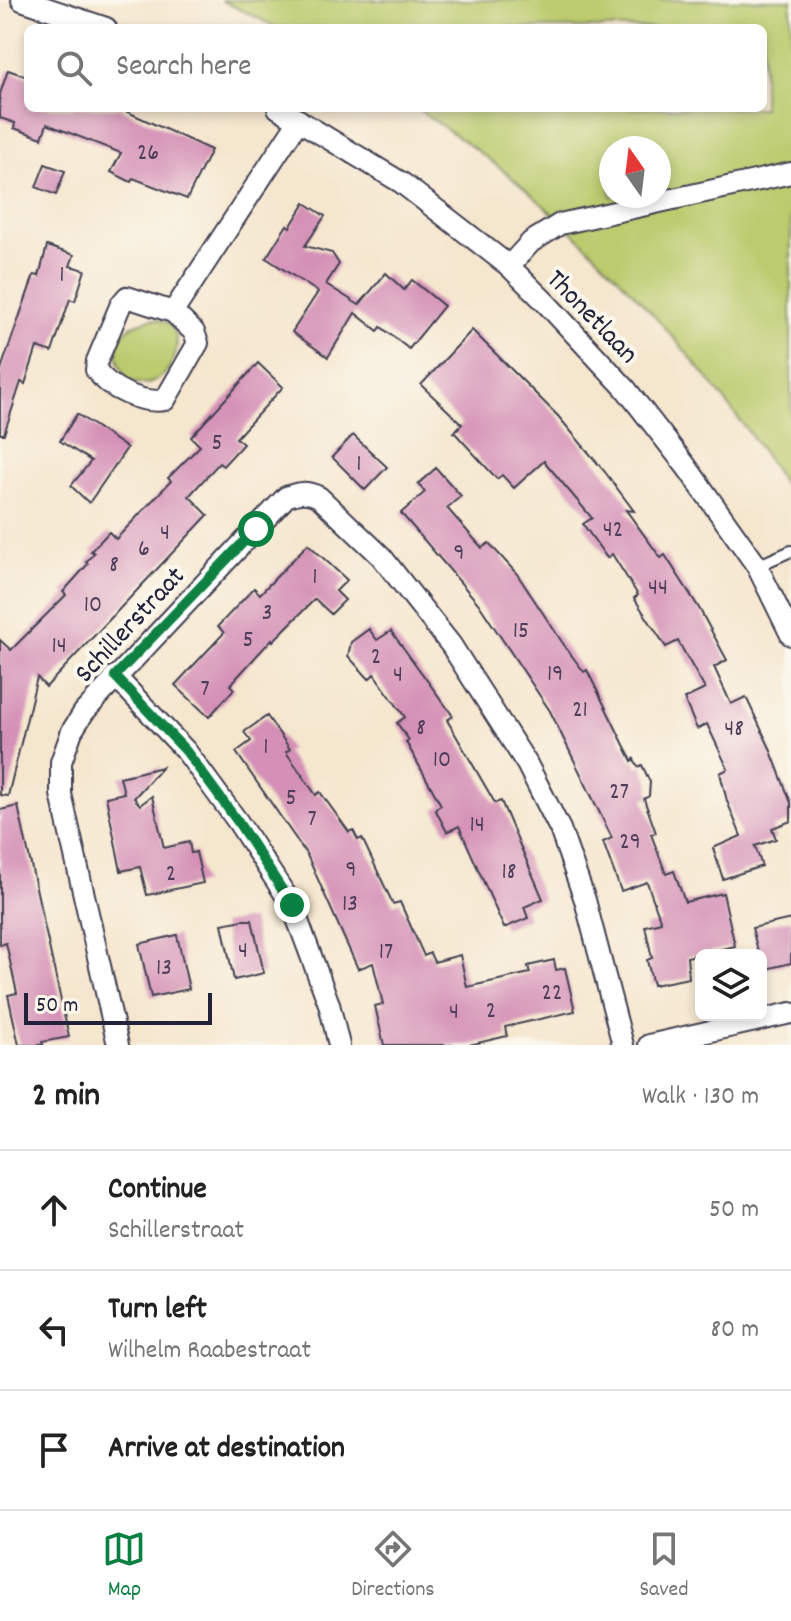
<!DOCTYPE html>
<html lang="en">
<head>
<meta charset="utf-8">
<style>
  body { margin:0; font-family:Dekko,sans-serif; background:#f6f6f6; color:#222 }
  .controls { position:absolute; right:24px; bottom:24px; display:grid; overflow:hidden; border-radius:12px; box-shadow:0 4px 12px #0003 }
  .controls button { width:72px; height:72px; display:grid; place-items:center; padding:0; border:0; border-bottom:2px solid #e0e0e0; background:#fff; color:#222; font:40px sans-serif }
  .compass { position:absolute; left:599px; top:136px; width:72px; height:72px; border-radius:50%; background:#fff; box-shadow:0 4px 12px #0003; rotate:346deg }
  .scale { position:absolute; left:24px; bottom:20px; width:188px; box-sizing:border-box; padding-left:8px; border:4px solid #22223b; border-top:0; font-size:22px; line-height:28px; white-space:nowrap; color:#22223b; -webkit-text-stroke:6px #fbf7ec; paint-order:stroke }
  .stop { position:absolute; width:24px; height:24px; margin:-18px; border:6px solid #0b8043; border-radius:50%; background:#fff }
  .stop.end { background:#0b8043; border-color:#fff; box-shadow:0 2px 8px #0008 }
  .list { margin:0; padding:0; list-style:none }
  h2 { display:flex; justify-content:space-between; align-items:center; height:104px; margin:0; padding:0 32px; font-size:34px }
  h2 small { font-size:26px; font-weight:400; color:#767676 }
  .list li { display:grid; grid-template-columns:52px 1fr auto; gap:24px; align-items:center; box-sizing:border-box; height:120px; padding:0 32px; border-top:2px solid #e0e0e0 }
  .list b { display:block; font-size:30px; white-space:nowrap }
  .list p { margin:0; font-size:26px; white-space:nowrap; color:#767676 }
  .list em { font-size:26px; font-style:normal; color:#767676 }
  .icon { flex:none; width:44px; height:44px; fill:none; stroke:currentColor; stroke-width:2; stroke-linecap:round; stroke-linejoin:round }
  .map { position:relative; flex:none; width:791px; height:1045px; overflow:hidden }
  .search { position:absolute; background:#fff; box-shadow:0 4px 12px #0003; left:24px; right:24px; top:24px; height:88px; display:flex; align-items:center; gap:20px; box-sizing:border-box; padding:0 28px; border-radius:12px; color:#767676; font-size:30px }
  .sheet { height:464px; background:#fff }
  nav { display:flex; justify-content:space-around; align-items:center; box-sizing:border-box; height:112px; border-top:2px solid #e0e0e0; background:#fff; font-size:22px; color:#767676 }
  nav a { display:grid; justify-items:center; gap:4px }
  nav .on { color:#0b8043 }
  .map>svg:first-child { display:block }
</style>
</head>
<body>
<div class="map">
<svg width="791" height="1045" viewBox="0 0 791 1045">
  <rect width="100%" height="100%" fill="#fbf7ec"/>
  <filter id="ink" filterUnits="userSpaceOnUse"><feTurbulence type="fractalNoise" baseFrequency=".0125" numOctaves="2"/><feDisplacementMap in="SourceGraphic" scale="16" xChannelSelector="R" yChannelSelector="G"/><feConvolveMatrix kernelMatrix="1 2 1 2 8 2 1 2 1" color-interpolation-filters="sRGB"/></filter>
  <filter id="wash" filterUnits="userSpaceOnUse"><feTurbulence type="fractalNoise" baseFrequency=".006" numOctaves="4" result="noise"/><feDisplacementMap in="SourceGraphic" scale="32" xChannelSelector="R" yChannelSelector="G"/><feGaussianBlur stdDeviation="1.8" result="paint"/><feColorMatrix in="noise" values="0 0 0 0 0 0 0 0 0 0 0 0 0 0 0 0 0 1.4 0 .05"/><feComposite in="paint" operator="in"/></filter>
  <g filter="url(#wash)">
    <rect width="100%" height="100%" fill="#f5e6ce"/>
    <!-- green -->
    <g fill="#bbcb6e" stroke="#6e7654" stroke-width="2" fill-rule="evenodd">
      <path d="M221,0H791V495C715,375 614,263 505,172C477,149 446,129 416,108H763V28H278ZM611,148H659V196H611Z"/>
      <path d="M153,319C157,320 162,320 166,322C188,335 173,375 153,382C144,386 137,383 128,380C108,350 117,325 153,319Z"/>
    </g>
    <g id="blocks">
      <!-- building -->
      <g fill="#d490b6">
        <path d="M8,70L28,77V108H119L211,150L187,199L133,178L131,182L111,172L121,153L47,124L42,138L14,128L15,123L0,118V94Z"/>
        <path d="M45,164L65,171L56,195L36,187Z"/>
        <path d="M305,203L325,216L305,246L332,253L339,264L326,284L359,305L386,273L404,290L412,280L444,306L409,349L381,327L378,331L355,313L328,357L292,332L318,292L266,258L287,225L290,227Z"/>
        <path d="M47,246L74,255L70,266L85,270L75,301L70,299L52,352L37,347L25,384L21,382L4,434H0V372L34,275L39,276Z"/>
        <path d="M472,330L558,416L605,472L634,511L626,510L661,558L665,555L699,608L727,660L714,667L731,704L746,697L769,746L791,803V821L772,828L776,839L755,846L762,866L723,879L713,848L741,836L727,801L720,773L728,769L707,724L697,729L684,699L705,689L678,641L666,647L634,598L638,595L612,554L607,558L583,524L592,518L544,461L514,488L502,475L497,479L454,432L462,424L421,385Z"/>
        <path d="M258,363L283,387L236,438L243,444L223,466L219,463L189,496L208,515L46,687L37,677L8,796L0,795V640L11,650L66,595L63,592L88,564L86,562L94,553L91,551L109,532L116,539L171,481L168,478L200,446L191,437Z"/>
        <path d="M77,414L127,448L89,503L71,486L91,461L60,441Z"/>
        <path d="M353,435L387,467L365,490L332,457Z"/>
        <path d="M436,468L461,496L447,508L482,548L489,543L517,574L566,648L584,672L587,670L632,761L634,759L638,767L642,765L650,782L649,796L644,799L656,833L651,834L666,874L674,871L685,902L723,893L735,946L687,957L689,978L653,985L647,960L652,958L645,926L661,922L647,882L621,891L603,842L612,838L550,711L478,603L401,513L425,492L418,484Z"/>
        <path d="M308,544L347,580L336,591L345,600L331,614L315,599L273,641L272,639L230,685L234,689L209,717L175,685L224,633L218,626L254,588L260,594Z"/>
        <path d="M369,629L377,640L391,631L453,716L447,720L495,803L501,801L543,899L524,907L528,918L504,928L459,826L447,832L435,809L441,805L406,742L409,740L397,723L405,717L374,674L369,679L348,656L351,642Z"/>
        <path d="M267,716L290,749L286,752L316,795L320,792L349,832L353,830L358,840L362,838L393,904L400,902L424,956L430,953L434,962L460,955L467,987L530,973L528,966L554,960L556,970L565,968L575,1011L505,1027L507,1036L469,1045H384L375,1006L383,1004L373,963L358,969L307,855L236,752L251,741L244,732Z"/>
        <path d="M162,767L134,798L140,805L152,796L164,848L189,842L191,853L196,852L203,883L147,895L140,867L121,871L106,797L124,793L120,777Z"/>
        <path d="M18,806L69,1037L42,1042L43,1045H19L8,995L17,993L6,943L0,945V810Z"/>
        <path d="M791,919V963L762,970L761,955H759L752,928Z"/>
        <path d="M243,920H252L264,973L234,980L222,924Z"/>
        <path d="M177,935L189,989L151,997L139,944Z"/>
      </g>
    </g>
  </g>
  <g filter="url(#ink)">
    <use href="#blocks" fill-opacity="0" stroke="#423f51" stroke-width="2"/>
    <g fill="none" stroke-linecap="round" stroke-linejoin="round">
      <defs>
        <path id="service" d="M757,566L791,551"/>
        <g id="minor">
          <path d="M22,0L106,28"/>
          <path d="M278,108L402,183L509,266L547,304L625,388L686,466L757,566L791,635"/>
          <path d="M509,266L531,242L560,224L791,173"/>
          <path d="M173,312L194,332L198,343L165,400C142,404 109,389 96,370L97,361L121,304L127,297L173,312L299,120"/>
          <path d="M115,676L186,751L238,822L292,905L329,1004L339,1045"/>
          <path d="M118,1045L61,794V762L72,731L84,712L286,497C299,492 306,491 319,497L381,556L451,645L527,764L560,829L585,900L623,1045"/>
          <path d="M649,1045L791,1013"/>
        </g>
      </defs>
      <!-- service casing -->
      <use href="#service" stroke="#423f51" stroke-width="14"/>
      <!-- minor casing -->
      <use href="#minor" stroke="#423f51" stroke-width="24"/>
      <!-- service -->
      <use href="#service" stroke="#fff" stroke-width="10"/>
      <!-- minor -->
      <use href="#minor" stroke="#fff" stroke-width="20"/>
    </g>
  </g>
  <g fill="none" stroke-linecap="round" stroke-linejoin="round" filter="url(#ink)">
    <!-- route -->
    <path stroke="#0b8043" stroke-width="10" d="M256,529L115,676L186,751L238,822L292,905"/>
  </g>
  <g text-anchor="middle" stroke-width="8" stroke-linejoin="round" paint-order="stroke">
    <!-- number labels -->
    <g font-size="24" fill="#4e3e5a">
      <text x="148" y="159">26</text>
      <text x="62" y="281">1</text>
      <text x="217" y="449">5</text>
      <text x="359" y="470">1</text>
      <text x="613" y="536">42</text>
      <text x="165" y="539">4</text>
      <text x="144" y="555">6</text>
      <text x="459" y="559">9</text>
      <text x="114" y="571">8</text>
      <text x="315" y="583">1</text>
      <text x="658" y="594">44</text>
      <text x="93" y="611">10</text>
      <text x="267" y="619">3</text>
      <text x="521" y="637">15</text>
      <text x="248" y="646">5</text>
      <text x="59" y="652">14</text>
      <text x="376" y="663">2</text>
      <text x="555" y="680">19</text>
      <text x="398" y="681">4</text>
      <text x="205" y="695">7</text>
      <text x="580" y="716">21</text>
      <text x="421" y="734">8</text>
      <text x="734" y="735">48</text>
      <text x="266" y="753">1</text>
      <text x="442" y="766">10</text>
      <text x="619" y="798">27</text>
      <text x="291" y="804">5</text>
      <text x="312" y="825">7</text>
      <text x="477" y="831">14</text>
      <text x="630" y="848">29</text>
      <text x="351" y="876">9</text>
      <text x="509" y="878">18</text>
      <text x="171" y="880">2</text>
      <text x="350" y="910">13</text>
      <text x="243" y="957">4</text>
      <text x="386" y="958">17</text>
      <text x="164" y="974">13</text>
      <text x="552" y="999">22</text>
      <text x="491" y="1017">2</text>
      <text x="454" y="1018">4</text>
    </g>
    <!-- street labels -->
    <g font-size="28" fill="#22223b" stroke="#fbf7ec">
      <text transform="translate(594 315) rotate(46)" y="10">Thonetlaan</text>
      <text transform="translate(128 623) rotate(-47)" y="10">Schillerstraat</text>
    </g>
  </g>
</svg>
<div class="controls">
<button><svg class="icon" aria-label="layers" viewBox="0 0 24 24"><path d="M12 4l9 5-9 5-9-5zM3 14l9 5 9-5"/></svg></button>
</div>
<svg class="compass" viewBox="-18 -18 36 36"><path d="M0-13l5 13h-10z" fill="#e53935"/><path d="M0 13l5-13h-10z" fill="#767676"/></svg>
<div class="scale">50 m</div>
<div class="stop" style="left:256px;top:529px"></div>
<div class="stop end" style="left:292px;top:905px"></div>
<div class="search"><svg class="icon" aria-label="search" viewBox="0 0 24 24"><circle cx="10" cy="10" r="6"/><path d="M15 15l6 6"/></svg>Search here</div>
</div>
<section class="sheet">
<h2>2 min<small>Walk · 130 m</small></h2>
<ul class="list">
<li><svg class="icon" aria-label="ahead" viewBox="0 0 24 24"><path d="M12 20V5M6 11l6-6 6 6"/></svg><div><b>Continue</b><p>Schillerstraat</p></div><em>50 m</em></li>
<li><svg class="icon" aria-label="left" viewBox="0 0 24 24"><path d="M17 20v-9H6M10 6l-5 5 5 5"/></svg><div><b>Turn left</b><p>Wilhelm Raabestraat</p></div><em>80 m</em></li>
<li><svg class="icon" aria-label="arrive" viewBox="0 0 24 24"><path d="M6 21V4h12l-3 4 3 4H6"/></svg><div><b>Arrive at destination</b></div></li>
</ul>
</section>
<nav>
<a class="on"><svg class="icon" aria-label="map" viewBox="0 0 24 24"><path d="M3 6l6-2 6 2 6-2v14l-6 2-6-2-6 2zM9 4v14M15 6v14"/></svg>Map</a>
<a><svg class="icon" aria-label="directions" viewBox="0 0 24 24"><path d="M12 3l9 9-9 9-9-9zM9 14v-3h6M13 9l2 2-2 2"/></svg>Directions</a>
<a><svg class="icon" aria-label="saved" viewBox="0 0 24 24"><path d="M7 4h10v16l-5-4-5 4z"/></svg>Saved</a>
</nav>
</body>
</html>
